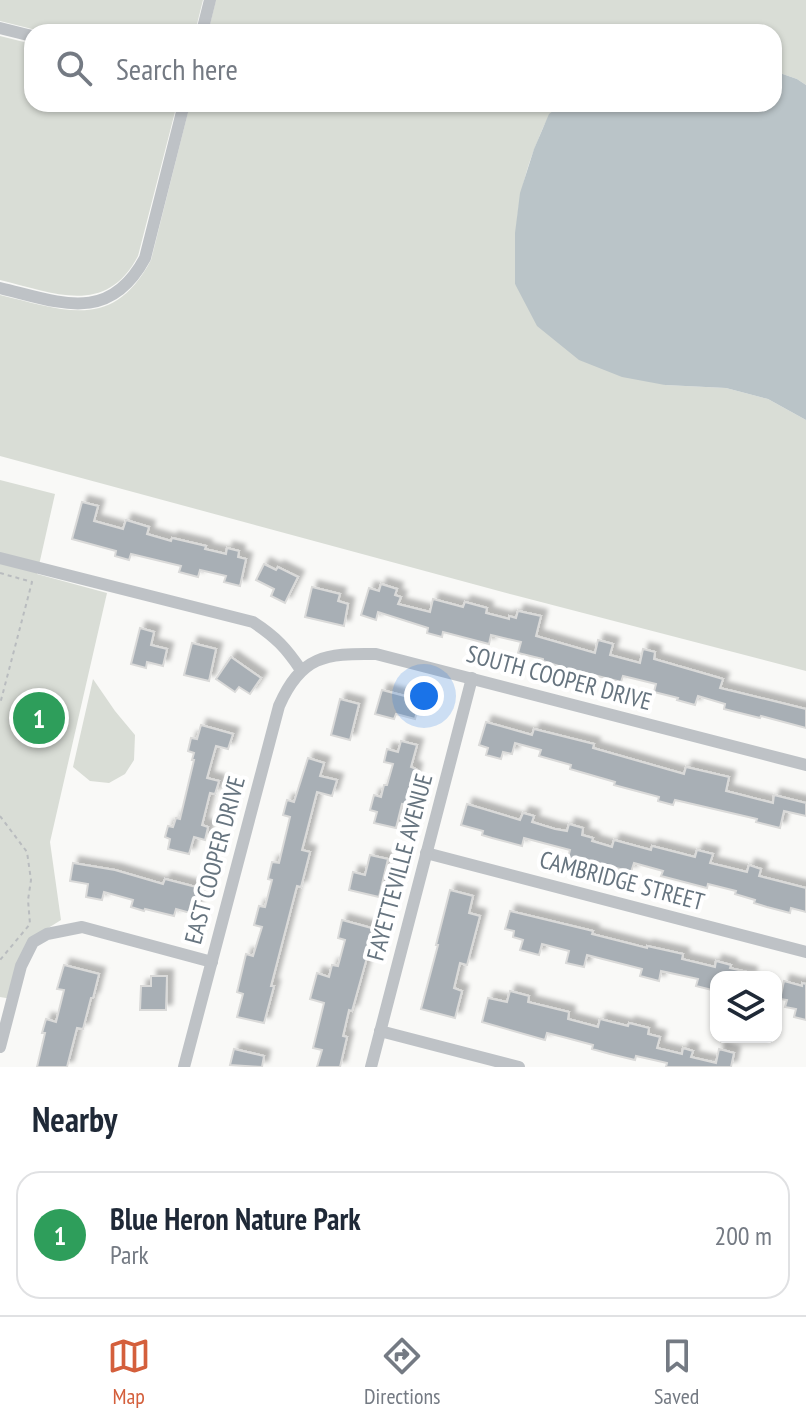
<!DOCTYPE html>
<html lang="en">
<head>
<meta charset="utf-8">
<style>
  body { margin:0; font-family:"PT Sans Narrow",sans-serif; background:#f6f6f7; color:#1f2937 }
  .controls { position:absolute; right:24px; bottom:24px; display:grid; overflow:hidden; border-radius:16px; box-shadow:0 2px 6px #0004 }
  .controls button { width:72px; height:72px; display:grid; place-items:center; padding:0; border:0; border-bottom:2px solid #e0e1e3; background:#fff; color:#1f2937; font:40px sans-serif }
  .you { position:absolute; left:424px; top:696px; width:28px; height:28px; margin:-20px; border:6px solid #fff; border-radius:50%; background:#1a73e8; box-shadow:0 0 0 12px #1a73e833 }
  .badge { display:grid; place-items:center; width:52px; height:52px; border-radius:50%; background:#d45f3c; color:#fff; font-size:26px; font-weight:700 }
  .pin { position:absolute; translate:-50% -50%; border:4px solid #fff; box-shadow:0 2px 8px #0006 }
  .list { margin:0; padding:0; list-style:none }
  h2 { display:flex; justify-content:space-between; align-items:center; height:104px; margin:0; padding:0 32px; font-size:34px }
  h2 small { font-size:26px; font-weight:400; color:#747a83 }
  .list li { display:grid; grid-template-columns:52px 1fr auto; gap:24px; align-items:center; box-sizing:border-box; height:128px; margin:0 16px 16px; padding:0 16px; border:2px solid #e0e1e3; border-radius:24px }
  .list b { display:block; font-size:30px; white-space:nowrap }
  .list p { margin:0; font-size:26px; white-space:nowrap; color:#747a83 }
  .list em { font-size:26px; font-style:normal; color:#747a83 }
  .icon { flex:none; width:44px; height:44px; fill:none; stroke:currentColor; stroke-width:2; stroke-linecap:round; stroke-linejoin:round }
  .map { position:relative; flex:none; width:806px; height:1067px; overflow:hidden }
  .search { position:absolute; background:#fff; box-shadow:0 2px 6px #0004; left:24px; right:24px; top:24px; height:88px; display:flex; align-items:center; gap:20px; box-sizing:border-box; padding:0 28px; border-radius:24px; color:#747a83; font-size:30px }
  .sheet { height:248px; background:#fff }
  nav { display:flex; justify-content:space-around; align-items:center; box-sizing:border-box; height:112px; border-top:2px solid #e0e1e3; background:#fff; font-size:22px; color:#747a83 }
  nav a { display:grid; justify-items:center; gap:4px }
  nav .on { color:#d45f3c }
  .map>svg:first-child { display:block }
</style>
</head>
<body>
<div class="map">
<svg width="806" height="1067" viewBox="0 0 806 1067">
  <defs>
    <filter id="shadow"><feDropShadow dx="6" dy="-6" stdDeviation="2" flood-color="#0004"/></filter>
  </defs>
  <rect width="100%" height="100%" fill="#f9f9f7"/>
  <!-- green -->
  <g fill="#d9ddd6">
    <path d="M0,0H203L195,32H44L0,21Z"/>
    <path d="M216,0H806V85L797,79L774,71V32H208Z"/>
    <path d="M0,36L32,44V104H177L138,256C106,317 54,293 0,280Z"/>
    <path d="M190,104H562C548,114 544,125 538,140C516,192 515,230 515,284L665,385L726,388L768,399L806,420V671L514,595L0,456V295C64,310 113,332 151,260Z"/>
    <path d="M0,480L55,494L37,574L107,593L50,842L61,920L29,940L12,999L0,997Z"/>
    <path d="M93,679L115,711L135,735L134,760L125,774L109,783L90,781L73,767Z"/>
  </g>
  <!-- water -->
  <path fill="#bac4c8" d="M774,71L797,79L806,85V420L768,399L726,388L665,385L622,377L579,360L537,326L515,284V233L520,193L534,149L549,114L562,104H774Z"/>
  <!-- building -->
  <g fill="#a8afb5" stroke="#dadad9" stroke-width="2" filter="url(#shadow)">
    <path d="M82,502L98,506L94,521L123,529L126,520L149,527L147,534L171,541L172,538L206,546L205,549L226,554L227,548L239,551L238,557L246,559L240,586L224,582L226,576L200,570L198,577L179,572L181,566L131,554L129,560L115,556L116,551L72,539Z"/>
    <path d="M264,564L276,570L278,567L298,577L285,603L271,596L274,589L256,580Z"/>
    <path d="M381,584L397,589L395,595L401,597L398,604L430,612L433,599L463,607L465,602L487,608L486,613L509,619V616L516,618L518,611L541,616L536,636L595,653L598,640L613,644L610,655L640,663L643,649L655,652L654,659L723,679L720,688L806,709V728L761,716L760,718L724,709L725,704L698,696L695,705L677,700L678,698L654,692L656,684L623,676L621,682L578,671L577,673L565,669V668L543,661V659L518,653L521,642L491,635L489,644L443,632L442,637L427,633L428,628L378,612L376,620L361,615L369,588L379,591Z"/>
    <path d="M312,587L340,594L338,601L348,604L344,626L305,617Z"/>
    <path d="M140,628L154,632L151,645L167,649L163,666L147,662L146,668L131,664Z"/>
    <path d="M192,643L216,649L209,681L184,675Z"/>
    <path d="M231,657L261,678L250,694L239,687L235,692L216,679Z"/>
    <path d="M382,690L420,700L415,719L396,714L394,719L375,714Z"/>
    <path d="M340,699L359,704L350,740L331,735Z"/>
    <path d="M486,722L532,735L534,729L594,744L593,748L684,774L686,767L729,777L726,791L773,803L774,795L806,803V816L784,811L780,828L756,822L757,819L675,800L673,805L658,801L659,797L614,785L615,782L570,769L571,765L539,756L541,750L515,743L512,754L503,752L501,759L486,755L488,748L479,745Z"/>
    <path d="M201,725L233,734L228,749L216,746L207,778L219,781L215,794L210,793L202,825L208,827L205,840L194,837L189,854L168,849L170,839L165,837L168,826L173,827L176,818L180,819L194,760H192L194,753L188,751L191,738L197,739Z"/>
    <path d="M401,741L417,745L411,767L416,769L407,805L402,804L396,828L374,823L377,812L370,810L374,795L381,797L384,785H387L393,764L384,762L387,749L398,752Z"/>
    <path d="M308,758L324,763L320,776L337,780L332,796L317,792L302,850L310,852L301,887L297,886L271,986H274L264,1023L237,1017L243,994L237,992L246,954L253,956L262,927L254,925L259,906L265,907L272,880L268,879L272,862L279,863L290,817L283,815L287,800L294,802Z"/>
    <path d="M467,804L520,820L523,813L534,816L532,822L555,829L567,831L569,824L583,828L582,835L593,838L592,841L612,847L614,840L651,850L652,846L695,857L697,850L713,854L710,863L747,872L749,865L761,869L759,876L806,888V912L791,908L790,913L767,907L754,903L755,900L735,894L736,891L708,884L707,888L661,876L663,871L634,863L631,872L587,860V863L568,858L570,850L524,838L522,846L492,838L482,835L483,831L461,825Z"/>
    <path d="M370,855L388,859L379,897L349,890L353,872L365,875Z"/>
    <path d="M73,863L115,870L163,884L165,879L200,888L194,914L176,909L174,916L145,909L144,911L131,907L133,900L104,892L102,900L86,897L88,884L70,881Z"/>
    <path d="M450,890L473,896L469,913L480,916L467,965L460,963L454,988L462,991L455,1018L421,1009L438,945H436Z"/>
    <path d="M510,911L593,931L592,934L647,948V946L683,954L682,959L715,967L716,961L731,965L730,968L751,973L750,977H716V991L696,986L698,979L661,971L659,981L640,976L642,969L587,955L584,967L566,963L569,951L542,944L539,955L520,950L523,940L513,937L514,931L505,929Z"/>
    <path d="M342,920L375,929L352,1011L349,1010L343,1036L347,1037L340,1067H317L322,1050L313,1048L324,1003L310,999L317,973L329,977L332,965L338,966L345,940L338,938Z"/>
    <path d="M64,965L99,974L93,998H91L83,1029L77,1028L67,1067H37L45,1033H42L46,1019L56,1022L64,990L57,989Z"/>
    <path d="M151,976H167L166,1010H140L141,986H151Z"/>
    <path d="M784,981L802,986V983L806,984V1020L794,1017L796,1009L785,1007L787,1000L780,999Z"/>
    <path d="M510,991L529,996L528,1002L569,1012L568,1019L598,1027L600,1019L628,1026L629,1023L649,1028L648,1034L660,1037L657,1048L682,1054L683,1048L693,1051L691,1057L716,1063L719,1049L734,1053L731,1067H666L667,1063L636,1056L635,1060L610,1054L592,1049L593,1045L563,1037L547,1033L545,1040L482,1022L488,998L507,1002Z"/>
    <path d="M234,1049L264,1056L262,1067L230,1065Z"/>
  </g>
  <g fill="none" stroke-linecap="round" stroke-linejoin="round">
    <!-- path -->
    <g stroke="#b9bcbf" stroke-width="2" stroke-dasharray="4 4" stroke-linecap="butt">
      <path d="M0,573L32,582L0,704"/>
      <path d="M0,816L27,852L31,880L28,900L30,924L0,960"/>
    </g>
    <!-- minor -->
    <g stroke="#bec2c6" stroke-width="12">
      <path d="M0,28L32,36"/>
      <path d="M202,32L210,0"/>
      <path d="M0,288C59,302 109,325 145,258L184,104"/>
      <path d="M0,558L253,622C276,637 286,648 301,670"/>
      <path d="M426,853L806,952"/>
      <path d="M380,1031L519,1067"/>
      <path d="M0,1047L21,966L33,942L47,934L82,927L212,962"/>
      <path d="M184,1067L279,706C301,656 325,653 376,654L806,765"/>
      <path d="M371,1067L472,678"/>
    </g>
  </g>
  <g text-anchor="middle" stroke-width="8" stroke-linejoin="round" paint-order="stroke">
    <!-- street labels -->
    <g font-size="24" fill="#66747f" stroke="#fff">
      <text transform="translate(559 678) rotate(15)" y="8">SOUTH COOPER DRIVE</text>
      <text transform="translate(215 860) rotate(-75)" y="8">EAST COOPER DRIVE</text>
      <text transform="translate(400 867) rotate(-75)" y="8">FAYETTEVILLE AVENUE</text>
      <text transform="translate(622 881) rotate(15)" y="8">CAMBRIDGE STREET</text>
    </g>
  </g>
</svg>
<div class="controls">
<button><svg class="icon" aria-label="layers" viewBox="0 0 24 24"><path d="M12 4l9 5-9 5-9-5zM3 14l9 5 9-5"/></svg></button>
</div>
<div class="you"></div>
<div class="pin badge" style="left:39px;top:718px;background:#2e9e5b">1</div>
<div class="search"><svg class="icon" aria-label="search" viewBox="0 0 24 24"><circle cx="10" cy="10" r="6"/><path d="M15 15l6 6"/></svg>Search here</div>
</div>
<section class="sheet">
<h2>Nearby<small></small></h2>
<ul class="list">
<li><span class="badge" style="background:#2e9e5b">1</span><div><b>Blue Heron Nature Park</b><p>Park</p></div><em>200 m</em></li>
</ul>
</section>
<nav>
<a class="on"><svg class="icon" aria-label="map" viewBox="0 0 24 24"><path d="M3 6l6-2 6 2 6-2v14l-6 2-6-2-6 2zM9 4v14M15 6v14"/></svg>Map</a>
<a><svg class="icon" aria-label="directions" viewBox="0 0 24 24"><path d="M12 3l9 9-9 9-9-9zM9 14v-3h6M13 9l2 2-2 2"/></svg>Directions</a>
<a><svg class="icon" aria-label="saved" viewBox="0 0 24 24"><path d="M7 4h10v16l-5-4-5 4z"/></svg>Saved</a>
</nav>
</body>
</html>
